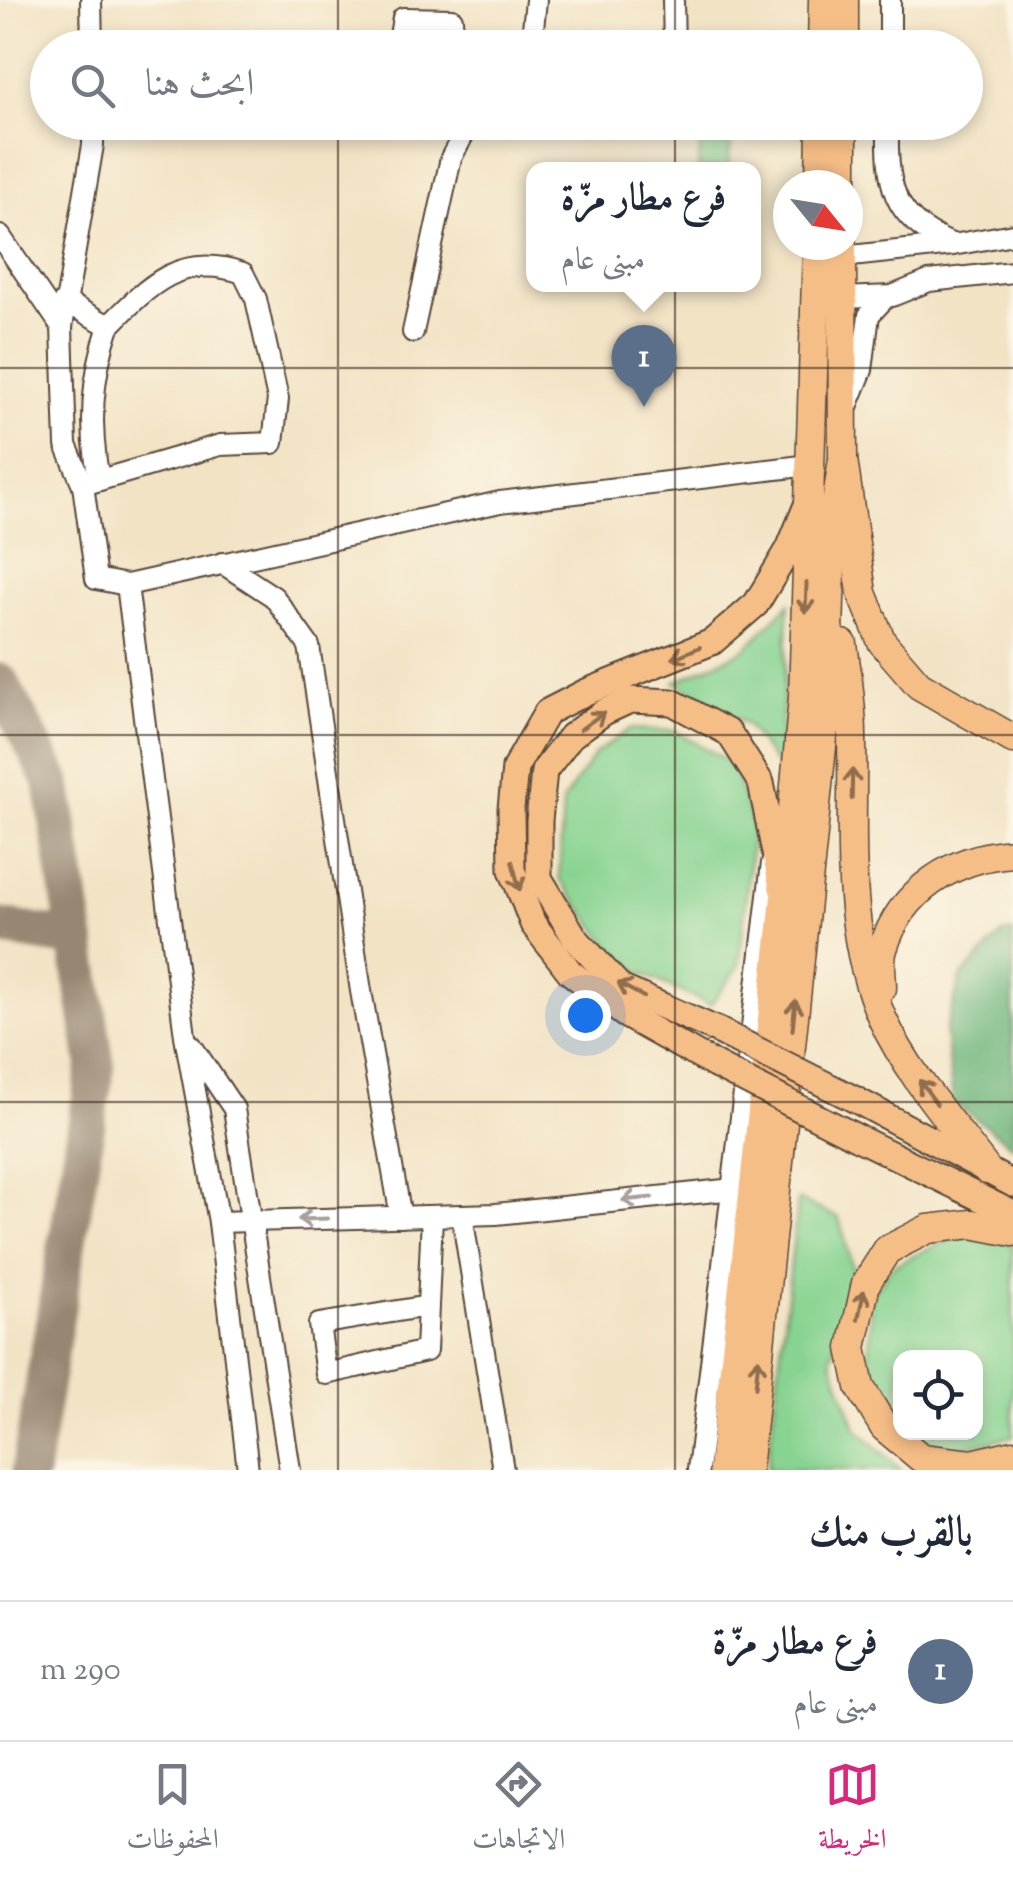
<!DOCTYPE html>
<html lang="ar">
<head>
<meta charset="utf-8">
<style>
  body { margin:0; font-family:"Sorts Mill Goudy",Amiri,serif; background:#f6f6f7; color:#1f2937; direction:rtl }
  .controls { position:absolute; right:30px; bottom:30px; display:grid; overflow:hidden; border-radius:20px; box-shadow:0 5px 15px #0003 }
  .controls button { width:90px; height:90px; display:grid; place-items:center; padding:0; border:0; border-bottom:2px solid #e0e1e3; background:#fff; color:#1f2937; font:50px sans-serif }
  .compass { position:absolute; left:773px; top:170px; width:90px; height:90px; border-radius:50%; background:#fff; box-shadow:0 5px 15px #0003; rotate:120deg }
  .you { position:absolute; left:585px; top:1015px; width:35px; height:35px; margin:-25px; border:8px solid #fff; border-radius:50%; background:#1a73e8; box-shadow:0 0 0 15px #1a73e833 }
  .badge { display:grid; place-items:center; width:65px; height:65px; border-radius:50%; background:#db2777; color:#fff; font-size:32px; font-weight:700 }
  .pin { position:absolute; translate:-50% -82px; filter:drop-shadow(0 2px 5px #0008) }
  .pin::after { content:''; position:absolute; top:52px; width:35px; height:30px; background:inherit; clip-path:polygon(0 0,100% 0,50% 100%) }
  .popup { position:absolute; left:526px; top:162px; width:235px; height:130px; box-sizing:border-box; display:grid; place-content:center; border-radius:20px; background:#fff; filter:drop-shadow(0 2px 8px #0005); font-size:32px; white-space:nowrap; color:#747a83 }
  .popup b { font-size:38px; color:#1f2937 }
  .popup::after { content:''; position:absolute; left:50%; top:100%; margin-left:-20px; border:20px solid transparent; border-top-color:#fff }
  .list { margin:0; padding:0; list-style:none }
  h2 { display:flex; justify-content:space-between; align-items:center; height:130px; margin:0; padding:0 40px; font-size:42px }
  h2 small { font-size:32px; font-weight:400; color:#747a83 }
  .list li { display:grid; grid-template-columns:65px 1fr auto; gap:30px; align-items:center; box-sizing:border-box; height:140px; padding:0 40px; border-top:2px solid #e0e1e3 }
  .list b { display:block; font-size:38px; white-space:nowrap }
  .list p { margin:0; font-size:32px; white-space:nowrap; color:#747a83 }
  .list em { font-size:32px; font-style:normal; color:#747a83 }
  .icon { flex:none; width:55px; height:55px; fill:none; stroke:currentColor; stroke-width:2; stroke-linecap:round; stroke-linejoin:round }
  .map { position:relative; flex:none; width:1013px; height:1470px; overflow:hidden; direction:ltr }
  .search { position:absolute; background:#fff; box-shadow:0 5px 15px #0003; left:30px; right:30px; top:30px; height:110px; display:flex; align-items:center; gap:25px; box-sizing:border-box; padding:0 35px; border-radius:55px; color:#747a83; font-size:38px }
  .sheet { height:270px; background:#fff }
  nav { display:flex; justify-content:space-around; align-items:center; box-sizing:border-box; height:140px; border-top:2px solid #e0e1e3; background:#fff; font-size:28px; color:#747a83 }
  nav a { display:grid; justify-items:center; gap:5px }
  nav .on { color:#db2777 }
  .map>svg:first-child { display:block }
</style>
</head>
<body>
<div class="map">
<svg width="1013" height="1470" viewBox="0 0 1013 1470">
  <rect width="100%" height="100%" fill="#fcf5e5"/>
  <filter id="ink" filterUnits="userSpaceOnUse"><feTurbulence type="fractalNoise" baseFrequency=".01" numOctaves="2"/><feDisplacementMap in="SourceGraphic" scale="20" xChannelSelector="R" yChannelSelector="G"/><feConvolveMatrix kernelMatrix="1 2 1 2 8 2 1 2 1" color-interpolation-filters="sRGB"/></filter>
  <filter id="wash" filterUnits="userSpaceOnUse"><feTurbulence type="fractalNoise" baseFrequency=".0048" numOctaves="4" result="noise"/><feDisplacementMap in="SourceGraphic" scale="40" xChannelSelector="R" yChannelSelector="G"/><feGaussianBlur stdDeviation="2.25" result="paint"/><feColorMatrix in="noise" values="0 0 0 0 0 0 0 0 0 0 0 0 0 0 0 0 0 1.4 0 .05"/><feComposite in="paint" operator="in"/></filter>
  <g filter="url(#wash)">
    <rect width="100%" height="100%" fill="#f2e3c5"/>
    <!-- green -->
    <g fill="#87d391" stroke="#617e58" stroke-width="2.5">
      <path d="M702,129L718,130L731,140L728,169H698Z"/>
      <path d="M789,604L779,769L747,725L675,682L744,650Z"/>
      <path d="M630,729L675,731L733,764L753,827L739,966L710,1005L637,971L607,942L559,879L563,801L595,754Z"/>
      <path d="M798,1200L839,1218L854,1273L831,1359L856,1428L901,1470H767Z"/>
      <path d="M963,1233L1013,1244V1436L948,1451L907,1433L976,1432V1358H900V1424L868,1375L871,1295L894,1265Z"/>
    </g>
    <!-- forest -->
    <path fill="#6db57b" stroke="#54704c" stroke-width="2.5" d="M1013,932V1146L953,1102L945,1032L961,977L1002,934Z"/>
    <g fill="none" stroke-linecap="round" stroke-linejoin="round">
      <!-- taxiway -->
      <g stroke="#968672" stroke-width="38">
        <path d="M0,682L52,781L96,1066L30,1470"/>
        <path d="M0,927L76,939"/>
      </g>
    </g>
  </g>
  <g filter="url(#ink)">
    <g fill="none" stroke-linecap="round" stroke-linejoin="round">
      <defs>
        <g id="minor">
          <path d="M91,0L92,48"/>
          <path d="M673,0L674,48"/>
          <path d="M398,48L403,18L452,19L454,48"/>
          <path d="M531,48L536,0"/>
          <path d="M890,48V0"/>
          <path d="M93,122V145L62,327L66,445L83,485L96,579L127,585L500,502L810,465"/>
          <path d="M888,122C887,184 890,217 951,244"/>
          <path d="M0,236L62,327"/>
          <path d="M842,257L953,245L1013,234"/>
          <path d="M842,298L892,296L929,281L1013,272"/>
          <path d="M64,301L109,326C150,284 181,252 243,273L256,299L278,399L273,443L220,445L83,485"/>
          <path d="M413,332L451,158L470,122"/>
          <path d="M846,409L862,370L869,315L886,297"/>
          <path d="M99,480C89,426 91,378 109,326"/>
          <path d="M222,563L274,597L309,646L361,991L401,1217"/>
          <path d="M127,585L185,1036L219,1222L248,1470"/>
          <path d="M191,1045L234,1109L290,1470"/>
          <path d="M462,1215L503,1470"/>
          <path d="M219,1222L496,1214L734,1189"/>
          <path d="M428,1306L319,1324L326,1374L426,1351L432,1216"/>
          <path d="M698,1470L772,863"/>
        </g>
        <g id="major">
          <path d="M719,1031L621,988L575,938L539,878V821L544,771L571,736L604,712L630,700L672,702L729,733L761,783L782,888"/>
          <path d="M715,1065L624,1014L570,972L533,924L512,870L511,809L515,768L547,712L586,692L712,642L756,604L789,549L807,505"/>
          <path d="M856,1100L1013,1184"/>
          <path d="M858,1138L1013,1214"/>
        </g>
        <g id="highway">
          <path d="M822,48L823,0"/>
          <path d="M844,48V0"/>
          <path d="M820,185L821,122"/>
          <path d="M843,185V122"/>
          <path d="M842,245L843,459L862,593L882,642L919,685L1013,739"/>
          <path d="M843,644C847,674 852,705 852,735C854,830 842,930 883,1020C908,1074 951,1122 987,1170"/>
          <path d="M882,988C882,976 879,961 883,949C901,890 954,857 1013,853"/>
          <path d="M1013,1232L972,1224L928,1229L887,1250L866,1283L852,1348L860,1387L884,1427L921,1458L972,1464L1013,1454"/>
          <path d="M723,1470L783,918L803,697L817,245"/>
          <path d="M747,1470L827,699L832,533L843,459"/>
        </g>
      </defs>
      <!-- minor casing -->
      <use href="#minor" stroke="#564637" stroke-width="24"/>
      <!-- major casing -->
      <use href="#major" stroke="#564637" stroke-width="29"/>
      <!-- highway casing -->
      <use href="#highway" stroke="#564637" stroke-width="31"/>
      <!-- minor -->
      <use href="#minor" stroke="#fff" stroke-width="20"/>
      <!-- major -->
      <use href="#major" stroke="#f6be87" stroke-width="25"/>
      <!-- highway -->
      <use href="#highway" stroke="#f6be87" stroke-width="28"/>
      <defs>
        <g id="major-bridge">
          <path d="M719,1031L856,1100"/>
          <path d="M715,1065L858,1138"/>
        </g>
      </defs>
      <!-- major-bridge casing -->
      <use href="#major-bridge" stroke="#564637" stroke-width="29" stroke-linecap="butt"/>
      <!-- major-bridge -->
      <use href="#major-bridge" stroke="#f6be87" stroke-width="25"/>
    </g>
    <!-- one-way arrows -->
    <defs><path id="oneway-shaft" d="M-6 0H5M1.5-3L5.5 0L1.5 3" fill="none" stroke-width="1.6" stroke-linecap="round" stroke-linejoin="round" transform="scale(2.5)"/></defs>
    <g stroke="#8f6d4d">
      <use href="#oneway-shaft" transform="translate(806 598) rotate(92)"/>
      <use href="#oneway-shaft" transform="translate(686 653) rotate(157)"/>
      <use href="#oneway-shaft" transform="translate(592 721) rotate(-36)"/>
      <use href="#oneway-shaft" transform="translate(852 784) rotate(-89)"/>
      <use href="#oneway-shaft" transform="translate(516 876) rotate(75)"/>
      <use href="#oneway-shaft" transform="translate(631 990) rotate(-151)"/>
      <use href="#oneway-shaft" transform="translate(794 1015) rotate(-84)"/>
      <use href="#oneway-shaft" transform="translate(928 1092) rotate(-126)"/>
      <use href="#oneway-shaft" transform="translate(861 1305) rotate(-78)"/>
      <use href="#oneway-shaft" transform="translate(757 1373) rotate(-84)"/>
    </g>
    <g stroke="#a79f9a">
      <use href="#oneway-shaft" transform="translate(637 1199) rotate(174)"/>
      <use href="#oneway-shaft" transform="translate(313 1219) rotate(178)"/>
    </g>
  </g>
  <!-- grid -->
  <path fill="none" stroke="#3b2a1e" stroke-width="2.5" stroke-opacity="0.55" d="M338,0V48M675,0V48M338,122V1470M675,122V1470M0,368H1013M0,735H1013M0,1102H1013"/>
</svg>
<div class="controls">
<button><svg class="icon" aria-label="locate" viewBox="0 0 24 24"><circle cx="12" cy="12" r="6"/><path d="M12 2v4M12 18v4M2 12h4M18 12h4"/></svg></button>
</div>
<svg class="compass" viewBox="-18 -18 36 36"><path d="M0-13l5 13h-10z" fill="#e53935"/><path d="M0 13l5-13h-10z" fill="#747a83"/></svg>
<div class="you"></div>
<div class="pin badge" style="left:644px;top:407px;background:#5c6f8a">1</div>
<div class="popup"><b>فرع مطار مزّة</b>مبنى عام</div>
<div class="search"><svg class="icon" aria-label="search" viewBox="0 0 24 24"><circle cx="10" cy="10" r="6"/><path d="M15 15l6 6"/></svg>ابحث هنا</div>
</div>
<section class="sheet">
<h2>بالقرب منك<small></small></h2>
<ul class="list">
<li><span class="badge" style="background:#5c6f8a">1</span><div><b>فرع مطار مزّة</b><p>مبنى عام</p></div><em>290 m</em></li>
</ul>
</section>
<nav>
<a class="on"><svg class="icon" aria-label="map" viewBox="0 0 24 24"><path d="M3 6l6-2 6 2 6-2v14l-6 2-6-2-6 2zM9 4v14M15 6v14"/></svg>الخريطة</a>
<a><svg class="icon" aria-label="directions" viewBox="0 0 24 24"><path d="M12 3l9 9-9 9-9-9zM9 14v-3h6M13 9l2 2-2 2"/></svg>الاتجاهات</a>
<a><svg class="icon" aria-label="saved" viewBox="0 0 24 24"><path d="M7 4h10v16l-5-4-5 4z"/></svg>المحفوظات</a>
</nav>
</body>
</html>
